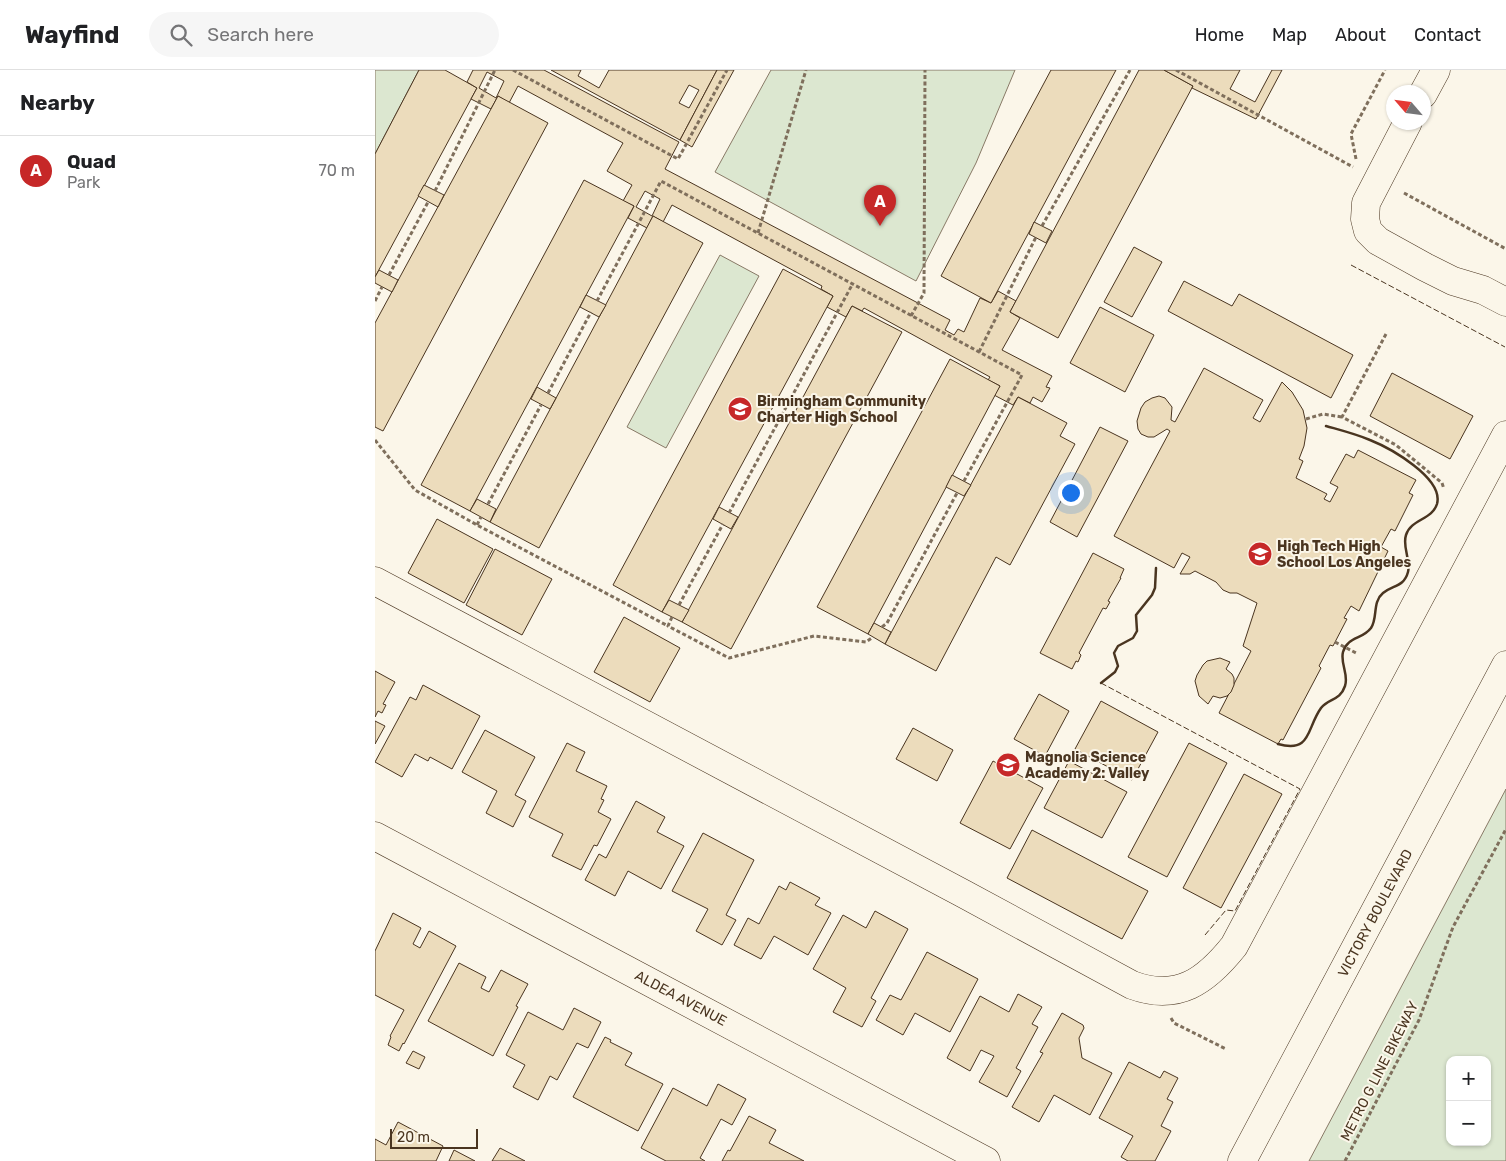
<!DOCTYPE html>
<html lang="en">
<head>
<meta charset="utf-8">
<style>
  body { margin:0; font-family:Rubik,sans-serif; background:#f6f6f6; color:#202124 }
  .controls { position:absolute; right:15px; bottom:15px; display:grid; overflow:hidden; border-radius:10px; box-shadow:0 1px 4px #0004 }
  .controls button { width:45px; height:45px; display:grid; place-items:center; padding:0; border:0; border-bottom:1px solid #e0e0e0; background:#fff; color:#202124; font:25px sans-serif }
  .compass { position:absolute; left:1011px; top:15px; width:45px; height:45px; border-radius:50%; background:#fff; box-shadow:0 1px 4px #0004; rotate:298deg }
  .scale { position:absolute; left:15px; bottom:12px; width:88px; box-sizing:border-box; padding-left:5px; border:2px solid #4a3520; border-top:0; font-size:14px; line-height:18px; white-space:nowrap; color:#4a3520; -webkit-text-stroke:4px #fbf6e9; paint-order:stroke }
  .you { position:absolute; left:695px; top:422px; width:18px; height:18px; margin:-12px; border:4px solid #fff; border-radius:50%; background:#1a73e8; box-shadow:0 0 0 8px #1a73e833 }
  .badge { display:grid; place-items:center; width:32px; height:32px; border-radius:50%; background:#c62828; color:#fff; font-size:16px; font-weight:700 }
  .pin { position:absolute; translate:-50% -41px; filter:drop-shadow(0 1px 2px #0008) }
  .pin::after { content:''; position:absolute; top:26px; width:18px; height:15px; background:inherit; clip-path:polygon(0 0,100% 0,50% 100%) }
  .list { margin:0; padding:0; list-style:none }
  h2 { display:flex; justify-content:space-between; align-items:center; height:65px; margin:0; padding:0 20px; font-size:21px }
  h2 small { font-size:16px; font-weight:400; color:#757577 }
  .list li { display:grid; grid-template-columns:32px 1fr auto; gap:15px; align-items:center; box-sizing:border-box; height:70px; padding:0 20px; border-top:1px solid #e0e0e0 }
  .list b { display:block; font-size:19px; white-space:nowrap }
  .list p { margin:0; font-size:16px; white-space:nowrap; color:#757577 }
  .list em { font-size:16px; font-style:normal; color:#757577 }
  .icon { flex:none; width:28px; height:28px; fill:none; stroke:currentColor; stroke-width:2; stroke-linecap:round; stroke-linejoin:round }
  .map { position:relative; flex:none; width:1131px; height:1091px; overflow:hidden }
  header { display:flex; align-items:center; gap:30px; box-sizing:border-box; height:70px; padding:0 25px; background:#fff; border-bottom:1px solid #e0e0e0 }
  header strong { font-size:24px }
  nav { display:flex; gap:28px; margin-inline-start:auto; font-size:18px }
  .search { width:350px; height:45px; background:#f6f6f6; display:flex; align-items:center; gap:12px; box-sizing:border-box; padding:0 18px; border-radius:28px; color:#757577; font-size:19px }
  main { display:flex }
  aside { flex:1; background:#fff }
  .map>svg:first-child { display:block }
</style>
</head>
<body>
<header>
<strong>Wayfind</strong>
<div class="search"><svg class="icon" aria-label="search" viewBox="0 0 24 24"><circle cx="10" cy="10" r="6"/><path d="M15 15l6 6"/></svg>Search here</div>
<nav><a>Home</a><a>Map</a><a>About</a><a>Contact</a></nav>
</header>
<main>
<aside>
<h2>Nearby<small></small></h2>
<ul class="list">
<li><span class="badge">A</span><div><b>Quad</b><p>Park</p></div><em>70 m</em></li>
</ul>
</aside>
<div class="map">
<svg width="1131" height="1091" viewBox="0 0 1131 1091">
  <rect width="100%" height="100%" fill="#fbf6e9"/>
  <!-- green -->
  <g fill="#dce7d0" stroke="#887966" fill-rule="evenodd">
    <path d="M0,0H44L0,84Z"/>
    <path d="M396,0H640L601,93L541,211L340,102Z"/>
    <path d="M345,185L384,206L291,378L252,357Z"/>
    <path d="M1131,719V1091H934ZM1075,990H1112V1072H1075Z"/>
  </g>
  <!-- building -->
  <g fill="#ecdcbc" stroke="#4a3520" fill-rule="evenodd">
    <path d="M44,0H70L102,18L0,207V84Z"/>
    <path d="M98,0H169L304,72L290,99L575,250L570,260L579,265L583,259L589,262L605,228L616,233L623,221L641,231L635,242L645,248L627,280L677,306L671,317L675,318L667,332L658,327L655,333L643,327L638,335L619,325L625,316L613,310L615,307L489,238L487,241L477,236L471,247L452,237L458,226L446,219L447,216L297,135L288,152L278,146L272,158L253,148L259,136L248,131L257,115L232,101L248,73L143,16L134,33L123,26L116,39L96,29L102,18L92,12ZM112,2L129,11L121,28L104,18ZM270,121L285,129L277,146L261,137Z"/>
    <path d="M176,0H206L203,6L224,18L234,0H342L305,70ZM314,15L324,20L314,38L304,33Z"/>
    <path d="M342,0H359L317,77L305,70Z"/>
    <path d="M676,0H741L616,233L566,206Z"/>
    <path d="M764,0H789L818,16L683,268L635,242Z"/>
    <path d="M789,0H865L855,19L880,32L897,0H907L881,49L817,18L818,16Z"/>
    <path d="M123,26L173,53L8,361L0,357V253Z"/>
    <path d="M209,110L259,136L95,441L46,415Z"/>
    <path d="M49,115L69,125L63,137L43,126Z"/>
    <path d="M278,146L328,173L164,478L115,452Z"/>
    <path d="M659,152L677,161L671,173L654,164Z"/>
    <path d="M759,177L787,192L757,247L729,232Z"/>
    <path d="M408,199L458,226L287,542L238,515Z"/>
    <path d="M4,200L23,210L17,222L0,213V207Z"/>
    <path d="M809,211L857,236L864,224L978,285L956,328L793,241Z"/>
    <path d="M211,225L231,235L224,247L205,237Z"/>
    <path d="M477,236L527,262L356,579L307,552Z"/>
    <path d="M725,237L779,265L750,322L695,293Z"/>
    <path d="M575,289L625,316L493,564L442,537Z"/>
    <path d="M829,298L888,330L878,348L885,352L907,312L917,322L928,340L932,358L929,376L924,389L928,391L921,408L952,424L949,429L955,432L963,417L955,413L971,384L979,388L983,380L1041,410L1034,423L1038,425L1020,461L1016,459L1006,477L1013,481L984,541L976,536L969,548L972,549L958,576L955,575L944,596L946,598L908,670L906,669L903,674L844,643L876,581L868,576L882,533L862,523H855L848,520L841,512L820,501L815,504H805L815,487L807,483L799,498L739,466L795,361L792,359L779,367H773L766,364L763,359L762,351L766,338L770,332L777,328L784,326L790,328L797,337L796,350L800,352Z"/>
    <path d="M1017,303L1098,346L1075,389L995,346Z"/>
    <path d="M162,317L181,328L175,339L156,329Z"/>
    <path d="M643,327L692,353L685,366L700,374L635,495L621,487L561,601L510,574Z"/>
    <path d="M725,357L753,371L702,467L675,452Z"/>
    <path d="M577,405L596,415L589,426L571,417Z"/>
    <path d="M102,429L121,439L115,452L95,441Z"/>
    <path d="M344,437L363,447L356,459L338,449Z"/>
    <path d="M62,449L118,479L89,533L33,503Z"/>
    <path d="M120,479L177,509L147,565L91,535Z"/>
    <path d="M718,483L749,499L745,508H746L733,531L735,532L731,539L728,538L704,583L706,585L703,592L701,591L697,599L665,583Z"/>
    <path d="M294,530L314,540L307,552L287,542Z"/>
    <path d="M249,547L305,578L275,632L219,602Z"/>
    <path d="M499,553L516,562L510,574L493,564Z"/>
    <path d="M845,588L855,592L851,599L857,604L859,608V615L856,622L852,626L845,628L838,626L833,634L824,626L820,611L822,605L828,595L832,591Z"/>
    <path d="M0,601L20,612L8,634L11,635L7,643L3,641L0,647Z"/>
    <path d="M48,615L105,646L77,699L55,687L53,691L40,684L27,707L0,692L35,627L41,630Z"/>
    <path d="M664,624L694,641L670,686L639,669Z"/>
    <path d="M726,631L783,662L757,710L700,679Z"/>
    <path d="M0,651L10,656L0,674Z"/>
    <path d="M538,658L578,680L562,711L521,689Z"/>
    <path d="M110,660L160,687L140,725L151,731L138,757L111,743L122,721L87,702Z"/>
    <path d="M192,673L210,682L201,701L232,716L226,729L229,730L223,742L236,749L222,776L219,775L206,800L177,786L188,764L154,747Z"/>
    <path d="M814,673L852,693L792,807L753,787Z"/>
    <path d="M618,691L668,718L635,779L585,753Z"/>
    <path d="M694,691L752,722L727,768L669,738Z"/>
    <path d="M869,704L907,724L846,838L808,818Z"/>
    <path d="M261,731L290,747L282,762L309,776L286,819L253,801L240,826L210,810L224,784L231,788Z"/>
    <path d="M657,760L773,821L747,869L632,808Z"/>
    <path d="M328,763L379,790L351,845L361,850L347,875L321,861L333,839L297,821Z"/>
    <path d="M415,812L445,828L440,835L456,843L433,885L399,866L386,889L359,875L373,848L384,854L404,816L411,820Z"/>
    <path d="M500,841L533,859L496,928L501,931L487,957L458,942L471,918L438,899L468,845L491,858Z"/>
    <path d="M18,843L46,858L38,874L45,878L54,861L81,876L29,974L28,973L24,981L13,975L16,967L15,966L29,940L0,925V881Z"/>
    <path d="M552,882L603,909L575,962L540,943L528,965L501,950L515,925L526,930Z"/>
    <path d="M84,893L111,907L106,918L114,922L126,900L153,914L141,936L143,937L118,986L53,951Z"/>
    <path d="M643,924L667,937L657,954L663,957L641,998L646,1001L632,1027L604,1012L619,986L606,980L595,1001L572,988L605,926L634,942Z"/>
    <path d="M199,938L226,952L213,978L202,973L182,1010L175,1006L163,1030L138,1017L150,995L131,985L153,942L188,960Z"/>
    <path d="M687,943L708,955L709,958L704,968L707,988L737,1003L715,1045L679,1025L664,1052L637,1037L668,983L665,982Z"/>
    <path d="M230,967L236,970L235,972L257,983L250,995L288,1014L263,1061L198,1027Z"/>
    <path d="M38,981L50,987L44,999L31,993Z"/>
    <path d="M754,992L785,1008L789,1001L803,1008L792,1029L798,1032L786,1056L796,1061L780,1091H753L746,1087L758,1066L724,1048Z"/>
    <path d="M343,1014L371,1029L357,1055L346,1049L325,1088L330,1091H291L266,1078L298,1018L332,1036Z"/>
    <path d="M374,1046L401,1060L394,1073L429,1091H347L353,1080L355,1081Z"/>
    <path d="M23,1052L68,1076L61,1091H0V1069L11,1075Z"/>
    <path d="M125,1078L150,1091H117Z"/>
    <path d="M79,1080L100,1091H74Z"/>
  </g>
  <g fill="none" stroke-linecap="round" stroke-linejoin="round">
    <defs>
      <g id="minor">
        <path d="M1048,24L1061,0"/>
        <path d="M1033,52L991,133L990,149L993,161L1003,171L1050,197L1078,211L1108,220L1131,232"/>
        <path d="M0,511L589,824L757,915C803,932 831,911 859,876L1131,365"/>
        <path d="M0,766L611,1091"/>
      </g>
      <path id="major" d="M867,1091L1131,595"/>
    </defs>
    <!-- minor casing -->
    <use href="#minor" stroke="#4a3520" stroke-width="29"/>
    <!-- major casing -->
    <use href="#major" stroke="#4a3520" stroke-width="29"/>
    <!-- path -->
    <g stroke="#7f6f5c" stroke-width="3" stroke-dasharray="4 2.5" stroke-linecap="butt">
      <path d="M138,0L303,89L352,0"/>
      <path d="M801,0L978,97"/>
      <path d="M981,89L976,64L1010,0"/>
      <path d="M60,121L120,0"/>
      <path d="M1029,123L1131,179"/>
      <path d="M667,156L755,0"/>
      <path d="M383,163L431,0"/>
      <path d="M14,205L53,132"/>
      <path d="M0,231L7,217"/>
      <path d="M222,231L286,111L647,305L589,411"/>
      <path d="M536,246L549,223L550,0"/>
      <path d="M1011,264L967,347L1021,375L1067,413L1069,419"/>
      <path d="M604,282L661,167"/>
      <path d="M173,323L216,242"/>
      <path d="M931,349L948,344L967,347"/>
      <path d="M0,370L40,420L102,455L293,556"/>
      <path d="M113,434L166,335"/>
      <path d="M354,443L477,215"/>
      <path d="M102,455L106,447"/>
      <path d="M304,535L348,454"/>
      <path d="M297,547L293,556L354,588L439,566L491,572L498,567"/>
      <path d="M507,557L512,553L582,423"/>
      <path d="M960,572L983,584"/>
      <path d="M796,948L799,953L851,979"/>
      <path d="M970,1091L1044,950L1078,857L1131,759"/>
    </g>
    <!-- minor -->
    <use href="#minor" stroke="#fbf6e9" stroke-width="28"/>
    <!-- major -->
    <use href="#major" stroke="#fbf6e9" stroke-width="28"/>
    <!-- fence -->
    <g stroke="#4a3520" stroke-width="1" stroke-dasharray="6 2.5" stroke-linecap="butt">
      <path d="M976,195L1130,277"/>
      <path d="M726,613L925,719L860,841L851,840L830,865"/>
    </g>
    <!-- wall -->
    <g stroke="#4a3520" stroke-width="2.5">
      <path d="M726,613L740,602L743,596L739,583L743,576L758,568L762,561L761,545L777,525L780,518L781,498"/>
      <path d="M903,674C937,683 931,659 946,638C954,628 965,631 970,616C974,605 965,593 968,582C973,566 987,570 996,558C1003,548 997,532 1008,523C1018,515 1029,517 1033,502C1036,490 1027,477 1031,465C1036,449 1057,450 1062,434C1069,408 1015,378 995,370C981,364 965,360 951,356"/>
    </g>
  </g>
  <!-- icons -->
  <defs>
    <symbol id="school-disc" viewBox="-11 -11 22 22"><circle r="9.5" fill="#c62828" stroke="#fbf6e9"/><path d="M0-5L7-2L0 1L-7-2ZM-4 1L0 2.5L4 1V4Q0 6-4 4Z" fill="#fff"/></symbol>
  </defs>
  <g fill-rule="evenodd">
    <use href="#school-disc" x="351" y="325" width="28" height="28"/>
    <use href="#school-disc" x="871" y="470" width="28" height="28"/>
    <use href="#school-disc" x="619" y="681" width="28" height="28"/>
  </g>
  <g text-anchor="middle" stroke-width="4" stroke-linejoin="round" paint-order="stroke">
    <!-- poi labels -->
    <g font-size="14" font-weight="bold" fill="#4a3520" stroke="#fbf6e9" text-anchor="start">
      <text x="382" y="336">Birmingham Community<tspan x="382" dy="16">Charter High School</tspan></text>
      <text x="902" y="481">High Tech High<tspan x="902" dy="16">School Los Angeles</tspan></text>
      <text x="650" y="692">Magnolia Science<tspan x="650" dy="16">Academy 2: Valley</tspan></text>
    </g>
    <!-- street labels -->
    <g font-size="14" fill="#4a3520" stroke="#fbf6e9">
      <text transform="translate(1000 843) rotate(-62)" y="5">VICTORY BOULEVARD</text>
      <text transform="translate(306 928) rotate(28)" y="5">ALDEA AVENUE</text>
      <text transform="translate(1004 1001) rotate(-63)" y="5">METRO G LINE BIKEWAY</text>
    </g>
  </g>
</svg>
<div class="controls">
<button>+</button>
<button>−</button>
</div>
<svg class="compass" viewBox="-18 -18 36 36"><path d="M0-13l5 13h-10z" fill="#e53935"/><path d="M0 13l5-13h-10z" fill="#757577"/></svg>
<div class="scale">20 m</div>
<div class="you"></div>
<div class="pin badge" style="left:505px;top:156px">A</div>
</div>
</main>
</body>
</html>
